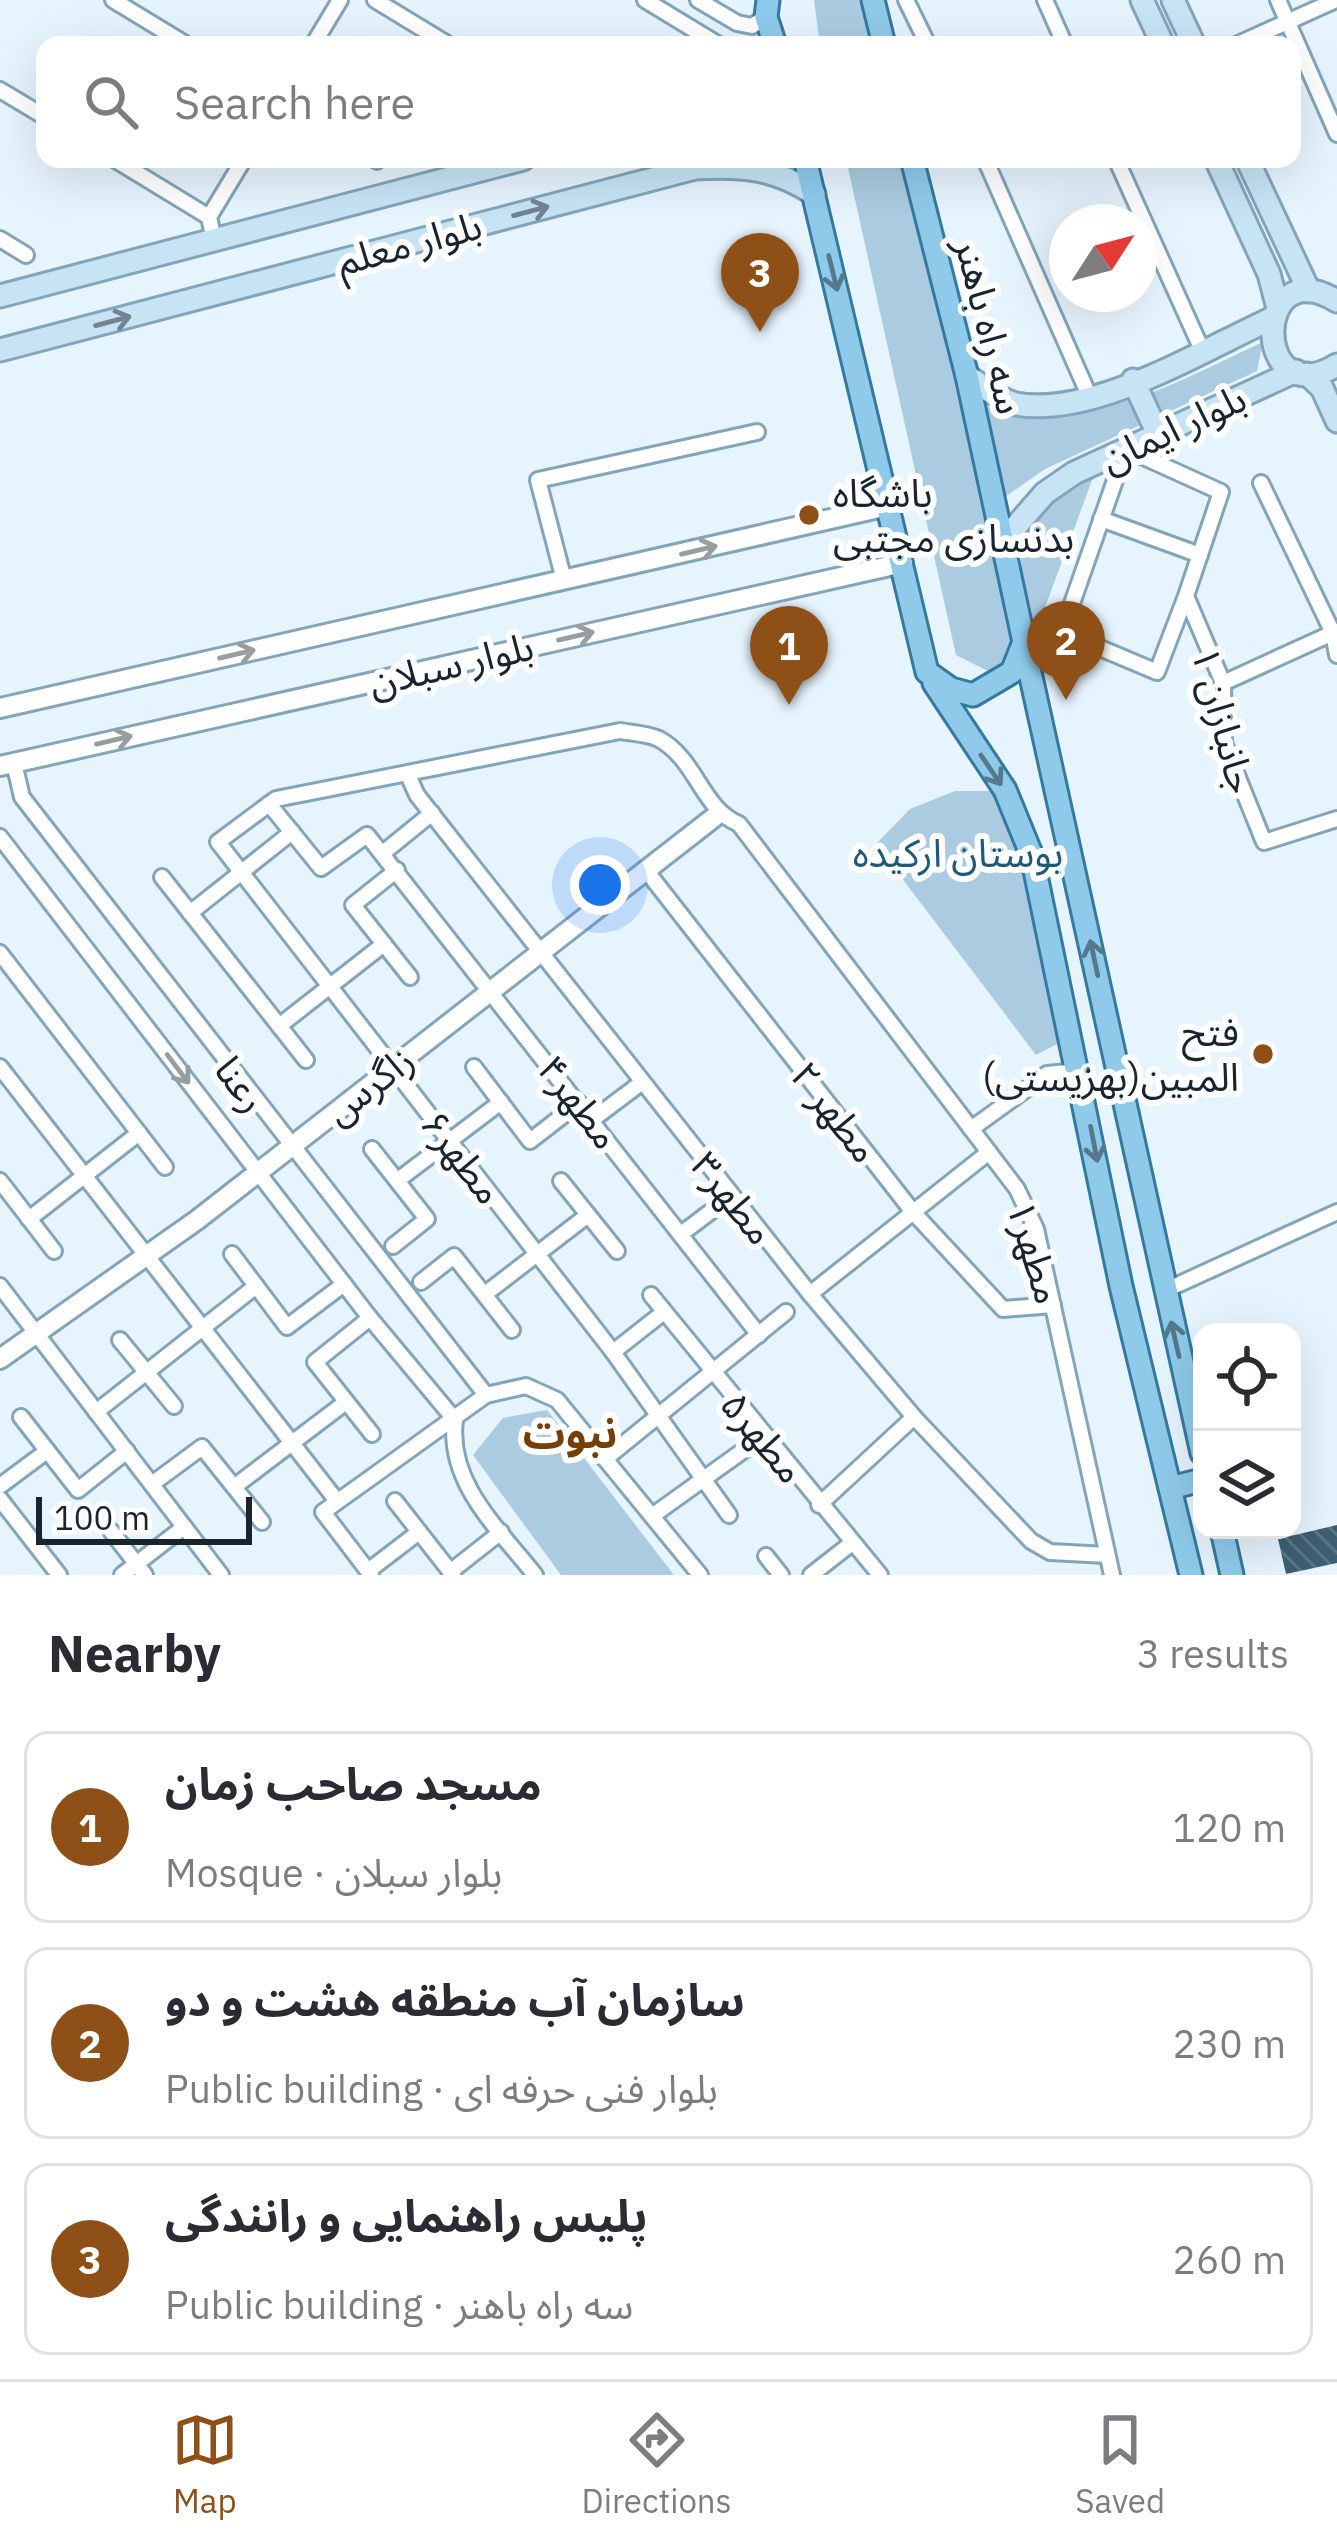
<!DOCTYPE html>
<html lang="en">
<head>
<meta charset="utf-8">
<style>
  body { margin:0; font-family:"IBM Plex Sans","Noto Sans Arabic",sans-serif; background:#f7f7f7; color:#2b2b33 }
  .controls { position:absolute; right:36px; bottom:36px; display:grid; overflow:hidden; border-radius:24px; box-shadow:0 12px 48px #0002 }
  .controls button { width:108px; height:108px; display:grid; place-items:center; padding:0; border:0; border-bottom:3px solid #e1e1e2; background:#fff; color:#2b2b33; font:60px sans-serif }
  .compass { position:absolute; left:1049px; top:204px; width:108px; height:108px; border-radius:50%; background:#fff; box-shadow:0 12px 48px #0002; rotate:54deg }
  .scale { position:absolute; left:36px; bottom:30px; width:216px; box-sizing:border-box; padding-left:12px; border:6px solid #18252e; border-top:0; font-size:33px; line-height:42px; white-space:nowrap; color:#18252e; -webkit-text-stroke:9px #fff; paint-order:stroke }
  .you { position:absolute; left:600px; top:885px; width:42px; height:42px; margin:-30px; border:9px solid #fff; border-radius:50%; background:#1a73e8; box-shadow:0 0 0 18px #1a73e833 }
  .badge { display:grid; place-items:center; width:78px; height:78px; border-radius:50%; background:#8f5017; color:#fff; font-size:39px; font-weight:700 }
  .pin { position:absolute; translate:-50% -99px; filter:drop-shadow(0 3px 6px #0008) }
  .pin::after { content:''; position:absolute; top:63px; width:42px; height:36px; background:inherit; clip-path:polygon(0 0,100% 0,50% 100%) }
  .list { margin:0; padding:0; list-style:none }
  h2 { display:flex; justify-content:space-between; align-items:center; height:156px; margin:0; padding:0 48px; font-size:51px }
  h2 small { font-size:39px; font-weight:400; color:#7c7c81 }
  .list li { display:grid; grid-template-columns:78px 1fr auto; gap:36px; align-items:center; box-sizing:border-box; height:192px; margin:0 24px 24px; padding:0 24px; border:3px solid #e1e1e2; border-radius:24px }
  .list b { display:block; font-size:45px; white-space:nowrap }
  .list p { margin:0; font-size:39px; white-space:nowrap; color:#7c7c81 }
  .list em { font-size:39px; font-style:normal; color:#7c7c81 }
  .icon { flex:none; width:66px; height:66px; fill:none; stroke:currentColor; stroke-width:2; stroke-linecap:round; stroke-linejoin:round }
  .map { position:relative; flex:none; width:1337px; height:1575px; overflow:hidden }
  .search { position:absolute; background:#fff; box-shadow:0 12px 48px #0002; left:36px; right:36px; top:36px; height:132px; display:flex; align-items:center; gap:30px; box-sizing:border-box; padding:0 42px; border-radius:24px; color:#7c7c81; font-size:45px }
  .sheet { height:804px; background:#fff }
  nav { display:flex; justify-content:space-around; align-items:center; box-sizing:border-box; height:168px; border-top:3px solid #e1e1e2; background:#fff; font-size:33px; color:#7c7c81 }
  nav a { display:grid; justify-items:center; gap:6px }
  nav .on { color:#8f5017 }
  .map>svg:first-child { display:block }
</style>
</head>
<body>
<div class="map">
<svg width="1337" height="1575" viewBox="0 0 1337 1575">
  <defs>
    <pattern id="building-back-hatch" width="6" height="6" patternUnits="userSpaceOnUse" patternTransform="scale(3)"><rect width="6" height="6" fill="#3e5e72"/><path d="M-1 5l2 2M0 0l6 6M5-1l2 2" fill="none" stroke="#5d7686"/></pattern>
  </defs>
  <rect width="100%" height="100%" fill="#e6f4fd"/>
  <!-- green -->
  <g fill="#abcbe0">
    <path d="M814,0H871L883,45H820Z"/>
    <path d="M846,159H909L1017,642L1009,663L992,673L956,655Z"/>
    <path d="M1263,342L1257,371L1045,469L1005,497L983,406C1101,429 1159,390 1263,342Z"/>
    <path d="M1095,472L1036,632C1009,544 1012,518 1095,472Z"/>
    <path d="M955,791H1003L1065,1040L1036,1055L876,844L910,809Z"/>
    <path d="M547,1410L674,1575H561L473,1455L503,1418Z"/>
  </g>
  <!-- building -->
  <path fill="url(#building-back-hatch)" d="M1337,1525V1563L1286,1574L1278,1539Z"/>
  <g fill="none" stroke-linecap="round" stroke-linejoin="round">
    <defs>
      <g id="minor">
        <path d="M113,0L187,45"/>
        <path d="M375,0L449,45"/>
        <path d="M645,0L719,45"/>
        <path d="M698,0L737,23L752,26L766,17"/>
        <path d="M906,0L928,45"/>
        <path d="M1045,0L1065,45"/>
        <path d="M1278,0L1337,134"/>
        <path d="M313,45L340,0"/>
        <path d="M1236,45L1336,0"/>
        <path d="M0,90L45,117"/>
        <path d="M114,159L209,217"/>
        <path d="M375,159L377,161"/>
        <path d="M985,159L1091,400"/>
        <path d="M1116,159L1202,350"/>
        <path d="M0,239L26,255"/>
        <path d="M214,240L209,217L244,159"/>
        <path d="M1261,483L1333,633L1337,655"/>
        <path d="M1101,519L1200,555"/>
        <path d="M564,580L538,480L757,432"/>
        <path d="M1186,596L1157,672L1062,632L1126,449L1221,492L1186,596L1223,683L1224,743L1264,842L1337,819"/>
        <path d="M1223,683L1337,631"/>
        <path d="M14,763L22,797L486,1395"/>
        <path d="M408,775L417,795L810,1294L914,1417L1031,1541L1050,1552L1107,1555"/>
        <path d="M269,804L321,868L367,835L759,1335"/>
        <path d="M0,837L370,1318L455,1420"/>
        <path d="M383,853L432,813"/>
        <path d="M645,869L913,1212L1003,1309L1053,1305"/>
        <path d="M397,870L353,905L410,977"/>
        <path d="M162,877L306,1060"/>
        <path d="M190,913L292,832"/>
        <path d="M0,953L165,1167"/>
        <path d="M279,1026L384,944"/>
        <path d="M0,1067L337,1501"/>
        <path d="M474,1067L530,1141L579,1103"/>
        <path d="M592,1120L641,1083"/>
        <path d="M971,1129L1047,1074L1079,1071"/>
        <path d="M372,1149L427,1219L393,1246"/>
        <path d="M398,1180L501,1102"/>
        <path d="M0,1181L54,1251"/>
        <path d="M561,1181L617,1251"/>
        <path d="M29,1219L139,1133"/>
        <path d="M681,1234L730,1197"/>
        <path d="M232,1254L287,1327L344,1284"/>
        <path d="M421,1282L454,1256L512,1330"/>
        <path d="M0,1286L221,1575"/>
        <path d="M1164,1291L1337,1212"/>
        <path d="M485,1294L588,1215"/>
        <path d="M810,1294L989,1152"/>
        <path d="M651,1295L880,1575"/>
        <path d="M370,1318L315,1362L372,1434"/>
        <path d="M120,1340L174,1406"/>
        <path d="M613,1352L664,1312"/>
        <path d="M96,1412L256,1286"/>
        <path d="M21,1417L78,1490L127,1451"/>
        <path d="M455,1420C447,1483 498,1528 535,1575"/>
        <path d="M605,1459L786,1312"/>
        <path d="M152,1484L202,1447L234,1487"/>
        <path d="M0,1486L47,1451"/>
        <path d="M0,1499L59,1575"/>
        <path d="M395,1501L453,1575"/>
        <path d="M819,1505L914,1417"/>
        <path d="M729,1515L613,1352L218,842L276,799L620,731C632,733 649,734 659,739C697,760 701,808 739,824L1017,1189L1036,1229L1112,1575"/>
        <path d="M652,1516L762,1437"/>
        <path d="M262,1522L234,1487L346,1402"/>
        <path d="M111,1531L145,1575"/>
        <path d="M766,1556L781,1575"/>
        <path d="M368,1571L419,1532"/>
        <path d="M450,1572L501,1532"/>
        <path d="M122,1575L184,1527"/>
        <path d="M371,1575L323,1512L486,1395L526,1386L557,1400L700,1575"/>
        <path d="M811,1575L852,1543"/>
      </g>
      <g id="tertiary">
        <path d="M0,708L892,505"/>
        <path d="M0,766L903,563"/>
        <path d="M0,1359L197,1220L717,815"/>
      </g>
      <g id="secondary">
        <path d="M1142,0L1163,45"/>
        <path d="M1173,0L1194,45"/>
        <path d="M1216,159L1269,274L1278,308"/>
        <path d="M1247,159L1309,291"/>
        <path d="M0,296L523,159"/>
        <path d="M1337,301C1251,248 1252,417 1337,365"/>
        <path d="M0,350L695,168C742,165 775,168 814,194"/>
        <path d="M1307,374L1322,388L1337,421"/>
        <path d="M967,376C982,385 999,400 1016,404C1094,418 1202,350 1273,318"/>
        <path d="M1133,380L1158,434"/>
        <path d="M1003,541L1045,493L1074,473L1296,371"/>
      </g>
      <g id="primary">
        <path d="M768,0L766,17L775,45"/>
        <path d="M873,0L884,45"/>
        <path d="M805,159L927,672L951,689L973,695L1012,672L1024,642L967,376L912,159"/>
        <path d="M1024,645L1202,1453"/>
        <path d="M934,683L1005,790L1032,856L1121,1286L1191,1575"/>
        <path d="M1170,1488L1202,1480"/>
        <path d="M1222,1530L1232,1575"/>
      </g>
    </defs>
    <!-- minor casing -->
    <use href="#minor" stroke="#83a5bb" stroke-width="20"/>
    <!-- tertiary casing -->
    <use href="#tertiary" stroke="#83a5bb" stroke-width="24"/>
    <!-- secondary casing -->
    <use href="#secondary" stroke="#83a5bb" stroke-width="27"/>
    <!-- primary casing -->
    <use href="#primary" stroke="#3579a0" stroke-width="27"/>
    <!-- minor -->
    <use href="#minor" stroke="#fff" stroke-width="14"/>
    <!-- tertiary -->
    <use href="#tertiary" stroke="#fff" stroke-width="18"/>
    <!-- secondary -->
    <use href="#secondary" stroke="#c7e4f5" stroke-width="21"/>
    <!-- primary -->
    <use href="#primary" stroke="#8fcaeb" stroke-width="21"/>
  </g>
  <!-- one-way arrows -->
  <defs><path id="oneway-shaft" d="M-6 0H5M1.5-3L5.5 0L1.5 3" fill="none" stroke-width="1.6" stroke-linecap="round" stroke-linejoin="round" transform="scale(3)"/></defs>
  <g stroke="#708492">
    <use href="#oneway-shaft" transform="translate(531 211) rotate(-15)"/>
    <use href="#oneway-shaft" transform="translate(113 321) rotate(-15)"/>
  </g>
  <g stroke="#54788c">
    <use href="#oneway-shaft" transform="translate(833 273) rotate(76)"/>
    <use href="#oneway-shaft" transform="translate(991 770) rotate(56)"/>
    <use href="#oneway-shaft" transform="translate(1094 958) rotate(-102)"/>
    <use href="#oneway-shaft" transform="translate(1094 1144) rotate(79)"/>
    <use href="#oneway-shaft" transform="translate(1175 1339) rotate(-103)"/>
  </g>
  <g stroke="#979da1">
    <use href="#oneway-shaft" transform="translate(699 550) rotate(-13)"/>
    <use href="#oneway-shaft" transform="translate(576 636) rotate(-13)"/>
    <use href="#oneway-shaft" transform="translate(237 654) rotate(-13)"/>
    <use href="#oneway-shaft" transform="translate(114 740) rotate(-13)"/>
    <use href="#oneway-shaft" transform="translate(178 1069) rotate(53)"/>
  </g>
  <!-- markers -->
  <g fill="#8f5017" stroke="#fff" stroke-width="4.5">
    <circle cx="809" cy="515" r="12"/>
    <circle cx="1263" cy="1054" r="12"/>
  </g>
  <g text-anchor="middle" stroke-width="12" stroke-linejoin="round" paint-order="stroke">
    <!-- street labels -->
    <g font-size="39" fill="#18252e" stroke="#fff">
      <text transform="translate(409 243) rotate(-15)" y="14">بلوار معلم</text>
      <text transform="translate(990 326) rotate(76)" y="14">سه راه باهنر</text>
      <text transform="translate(1173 428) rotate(-25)" y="14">بلوار ایمان</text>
      <text transform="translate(451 664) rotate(-13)" y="14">بلوار سبلان</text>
      <text transform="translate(1224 720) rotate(75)" y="14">جانبازان ۱</text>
      <text transform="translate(241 1084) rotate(53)" y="14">رعنا</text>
      <text transform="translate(369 1085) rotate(-38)" y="14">زاگرس</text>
      <text transform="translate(579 1102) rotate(52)" y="14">مطهر۴</text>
      <text transform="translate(835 1112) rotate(52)" y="14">مطهر ۲</text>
      <text transform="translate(462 1157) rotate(52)" y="14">مطهر۶</text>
      <text transform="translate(733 1198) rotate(51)" y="14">مطهر۳</text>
      <text transform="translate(1035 1252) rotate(73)" y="14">مطهر۱</text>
      <text transform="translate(763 1437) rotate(50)" y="14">مطهر۵</text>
    </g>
    <!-- poi labels -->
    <g font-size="39" fill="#18252e" stroke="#fff" text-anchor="start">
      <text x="833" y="507">باشگاه<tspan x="833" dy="45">بدنسازی مجتبی</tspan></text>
      <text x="1239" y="1046" text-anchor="end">فتح<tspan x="1239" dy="45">المبین(بهزیستی)</tspan></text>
    </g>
    <!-- park labels -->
    <g font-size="39" fill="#1e5979" stroke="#fff">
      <text x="958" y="867">بوستان ارکیده</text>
    </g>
    <!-- neighbourhood labels -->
    <g font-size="42" font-weight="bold" fill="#773e06" stroke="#fff">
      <text x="570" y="1448">نبوت</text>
    </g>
  </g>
</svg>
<div class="controls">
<button><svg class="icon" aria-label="locate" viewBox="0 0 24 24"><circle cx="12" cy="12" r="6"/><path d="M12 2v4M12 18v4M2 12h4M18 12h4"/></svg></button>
<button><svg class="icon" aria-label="layers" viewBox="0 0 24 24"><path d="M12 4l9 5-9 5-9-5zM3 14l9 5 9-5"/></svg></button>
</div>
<svg class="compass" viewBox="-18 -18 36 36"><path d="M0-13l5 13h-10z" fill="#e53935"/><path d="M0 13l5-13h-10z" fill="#7c7c81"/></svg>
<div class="scale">100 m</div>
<div class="you"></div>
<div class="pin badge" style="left:789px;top:705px">1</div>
<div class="pin badge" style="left:1066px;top:700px">2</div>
<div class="pin badge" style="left:760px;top:332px">3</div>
<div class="search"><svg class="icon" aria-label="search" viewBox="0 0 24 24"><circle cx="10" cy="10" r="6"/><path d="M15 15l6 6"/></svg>Search here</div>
</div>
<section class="sheet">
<h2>Nearby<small>3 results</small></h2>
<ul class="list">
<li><span class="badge">1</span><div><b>مسجد صاحب زمان</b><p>Mosque · بلوار سبلان</p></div><em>120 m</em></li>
<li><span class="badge">2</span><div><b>سازمان آب منطقه هشت و دو</b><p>Public building · بلوار فنی حرفه ای</p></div><em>230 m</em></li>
<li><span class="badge">3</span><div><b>پلیس راهنمایی و رانندگی</b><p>Public building · سه راه باهنر</p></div><em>260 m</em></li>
</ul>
</section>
<nav>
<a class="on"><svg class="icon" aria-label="map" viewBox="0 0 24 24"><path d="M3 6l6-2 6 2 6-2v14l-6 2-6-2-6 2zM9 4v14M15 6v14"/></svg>Map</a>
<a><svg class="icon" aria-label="directions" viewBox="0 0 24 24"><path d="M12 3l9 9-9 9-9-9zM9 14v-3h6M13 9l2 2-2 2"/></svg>Directions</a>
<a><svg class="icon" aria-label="saved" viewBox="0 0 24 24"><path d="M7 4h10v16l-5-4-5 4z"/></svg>Saved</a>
</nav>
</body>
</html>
